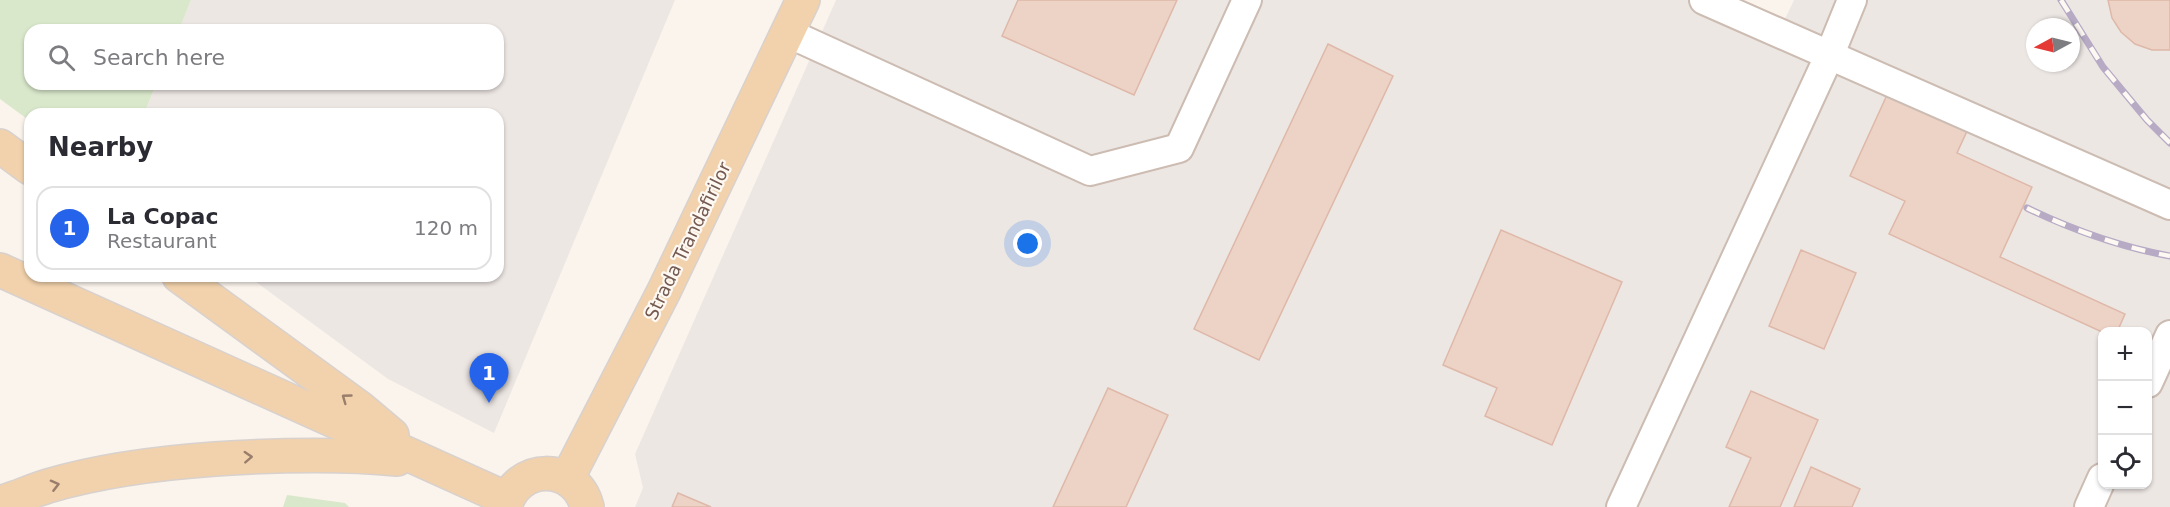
<!DOCTYPE html>
<html lang="en">
<head>
<meta charset="utf-8">
<style>
  body { margin:0; font-family:"DejaVu Sans",sans-serif; background:#f2f2f3; color:#2b2b33 }
  .controls { position:absolute; right:18px; bottom:18px; display:grid; overflow:hidden; border-radius:12px; box-shadow:0 2px 4px #0004 }
  .controls button { width:54px; height:54px; display:grid; place-items:center; padding:0; border:0; border-bottom:2px solid #e1e1e2; background:#fff; color:#2b2b33; font:30px sans-serif }
  .compass { position:absolute; left:2026px; top:18px; width:54px; height:54px; border-radius:50%; background:#fff; box-shadow:0 2px 4px #0004; rotate:263deg }
  .you { position:absolute; left:1028px; top:244px; width:21px; height:21px; margin:-15px; border:4px solid #fff; border-radius:50%; background:#1a73e8; box-shadow:0 0 0 9px #1a73e833 }
  .badge { display:grid; place-items:center; width:39px; height:39px; border-radius:50%; background:#2563eb; color:#fff; font-size:20px; font-weight:700 }
  .pin { position:absolute; translate:-50% -50px; filter:drop-shadow(0 2px 3px #0008) }
  .pin::after { content:''; position:absolute; top:32px; width:21px; height:18px; background:inherit; clip-path:polygon(0 0,100% 0,50% 100%) }
  .list { margin:0; padding:0; list-style:none }
  h2 { display:flex; justify-content:space-between; align-items:center; height:78px; margin:0; padding:0 24px; font-size:26px }
  h2 small { font-size:20px; font-weight:400; color:#7c7c81 }
  .list li { display:grid; grid-template-columns:39px 1fr auto; gap:18px; align-items:center; box-sizing:border-box; height:84px; margin:0 12px 12px; padding:0 12px; border:2px solid #e1e1e2; border-radius:18px }
  .list b { display:block; font-size:22px; white-space:nowrap }
  .list p { margin:0; font-size:20px; white-space:nowrap; color:#7c7c81 }
  .list em { font-size:20px; font-style:normal; color:#7c7c81 }
  .icon { flex:none; width:33px; height:33px; fill:none; stroke:currentColor; stroke-width:2; stroke-linecap:round; stroke-linejoin:round }
  .map { position:relative; flex:none; width:2170px; height:507px; overflow:hidden }
  .search { position:absolute; background:#fff; box-shadow:0 2px 4px #0004; left:24px; top:24px; width:480px; height:66px; display:flex; align-items:center; gap:15px; box-sizing:border-box; padding:0 21px; border-radius:18px; color:#7c7c81; font-size:22px }
  .panel { position:absolute; background:#fff; box-shadow:0 2px 4px #0004; left:24px; top:108px; width:480px; height:174px; border-radius:18px }
  .map>svg:first-child { display:block }
</style>
</head>
<body>
<div class="map">
<svg width="2170" height="507" viewBox="0 0 2170 507">
  <rect width="100%" height="100%" fill="#fbf4ec"/>
  <!-- industrial -->
  <g fill="#ede7e4" fill-rule="evenodd">
    <path d="M191,0H675L494,433L388,379L248,276H498V114H144L156,84H498V30H179Z"/>
    <path d="M836,0H1738L1784,21L1794,0H2170V507H635L643,488L635,454ZM2035,27H2071V63H2035ZM2102,332H2148V484H2102Z"/>
  </g>
  <!-- green -->
  <g fill="#d9e8cb">
    <path d="M0,0H191L179,30H30V84H156L144,114H30V121L0,99Z"/>
    <path d="M287,495L345,503L349,507H283Z"/>
  </g>
  <!-- building -->
  <g fill="#edd3c6" stroke="#deb8a8" stroke-width="1.5">
    <path d="M1018,0H1177L1134,95L1002,36Z"/>
    <path d="M2108,0H2170V50H2152L2135,44L2121,32L2112,18Z"/>
    <path d="M1328,44L1393,76L1259,360L1194,329Z"/>
    <path d="M1887,95L1967,131L1957,153L2032,187L2000,257L2125,314L2117,332H2102L1889,234L1905,201L1850,176Z"/>
    <path d="M1501,230L1622,282L1552,445L1485,416L1497,388L1443,365Z"/>
    <path d="M1801,250L1856,273L1824,349L1769,326Z"/>
    <path d="M1108,388L1168,415L1126,507H1053Z"/>
    <path d="M1751,391L1818,420L1780,507H1729L1751,458L1726,447Z"/>
    <path d="M1811,467L1860,489L1852,507H1794Z"/>
    <path d="M678,493L711,507H672Z"/>
  </g>
  <g fill="none" stroke-linecap="round" stroke-linejoin="round">
    <defs>
      <g id="minor">
        <path d="M1704,0L2170,205"/>
        <path d="M788,33L1090,171L1179,148L1247,0"/>
        <path d="M2148,383L2170,335"/>
        <path d="M1621,507L1830,54L1852,0"/>
        <path d="M2089,507L2102,478"/>
      </g>
      <g id="major">
        <path d="M0,146L30,168"/>
        <path d="M0,270L507,499"/>
        <path d="M179,276L360,408L392,435"/>
        <path d="M567,479L664,291L803,0"/>
        <path d="M0,503C16,498 32,491 48,486C102,470 158,463 215,459C276,455 336,453 397,459"/>
        <path d="M505,507C516,463 576,462 587,507"/>
      </g>
    </defs>
    <!-- minor casing -->
    <use href="#minor" stroke="#ccbcb2" stroke-width="32"/>
    <!-- major casing -->
    <use href="#major" stroke="#d8d1ce" stroke-width="36"/>
    <!-- minor -->
    <use href="#minor" stroke="#fff" stroke-width="28"/>
    <!-- major -->
    <use href="#major" stroke="#f2d2ac" stroke-width="33"/>
    <defs>
      <g id="rail">
        <path d="M2061,0L2103,67L2147,120L2170,143"/>
        <path d="M2027,208C2073,230 2120,247 2170,256"/>
      </g>
    </defs>
    <!-- rail casing -->
    <use href="#rail" stroke="#b6aac5" stroke-width="7"/>
    <!-- rail -->
    <use href="#rail" stroke="#fdf8f2" stroke-width="4.5" stroke-dasharray="14" stroke-linecap="butt"/>
  </g>
  <!-- one-way arrows -->
  <defs><path id="oneway-chevron" d="M-2-3.5L2.5 0L-2 3.5" fill="none" stroke-width="1.6" stroke-linecap="round" stroke-linejoin="round" transform="scale(1.5)"/></defs>
  <g stroke="#9a7e6c">
    <use href="#oneway-chevron" transform="translate(346 398) rotate(-144)"/>
    <use href="#oneway-chevron" transform="translate(248 457) rotate(-3)"/>
    <use href="#oneway-chevron" transform="translate(55 485) rotate(-14)"/>
  </g>
  <g text-anchor="middle" stroke-width="4.5" stroke-linejoin="round" paint-order="stroke">
    <!-- street labels -->
    <g font-size="18" fill="#745a51" stroke="#fdf8f2">
      <text transform="translate(688 241) rotate(-64)" y="6">Strada Trandafirilor</text>
    </g>
  </g>
</svg>
<div class="controls">
<button>+</button>
<button>−</button>
<button><svg class="icon" aria-label="locate" viewBox="0 0 24 24"><circle cx="12" cy="12" r="6"/><path d="M12 2v4M12 18v4M2 12h4M18 12h4"/></svg></button>
</div>
<svg class="compass" viewBox="-18 -18 36 36"><path d="M0-13l5 13h-10z" fill="#e53935"/><path d="M0 13l5-13h-10z" fill="#7c7c81"/></svg>
<div class="you"></div>
<div class="pin badge" style="left:489px;top:403px">1</div>
<div class="search"><svg class="icon" aria-label="search" viewBox="0 0 24 24"><circle cx="10" cy="10" r="6"/><path d="M15 15l6 6"/></svg>Search here</div>
<section class="panel">
<h2>Nearby<small></small></h2>
<ul class="list">
<li><span class="badge">1</span><div><b>La Copac</b><p>Restaurant</p></div><em>120 m</em></li>
</ul>
</section>
</div>
</body>
</html>
